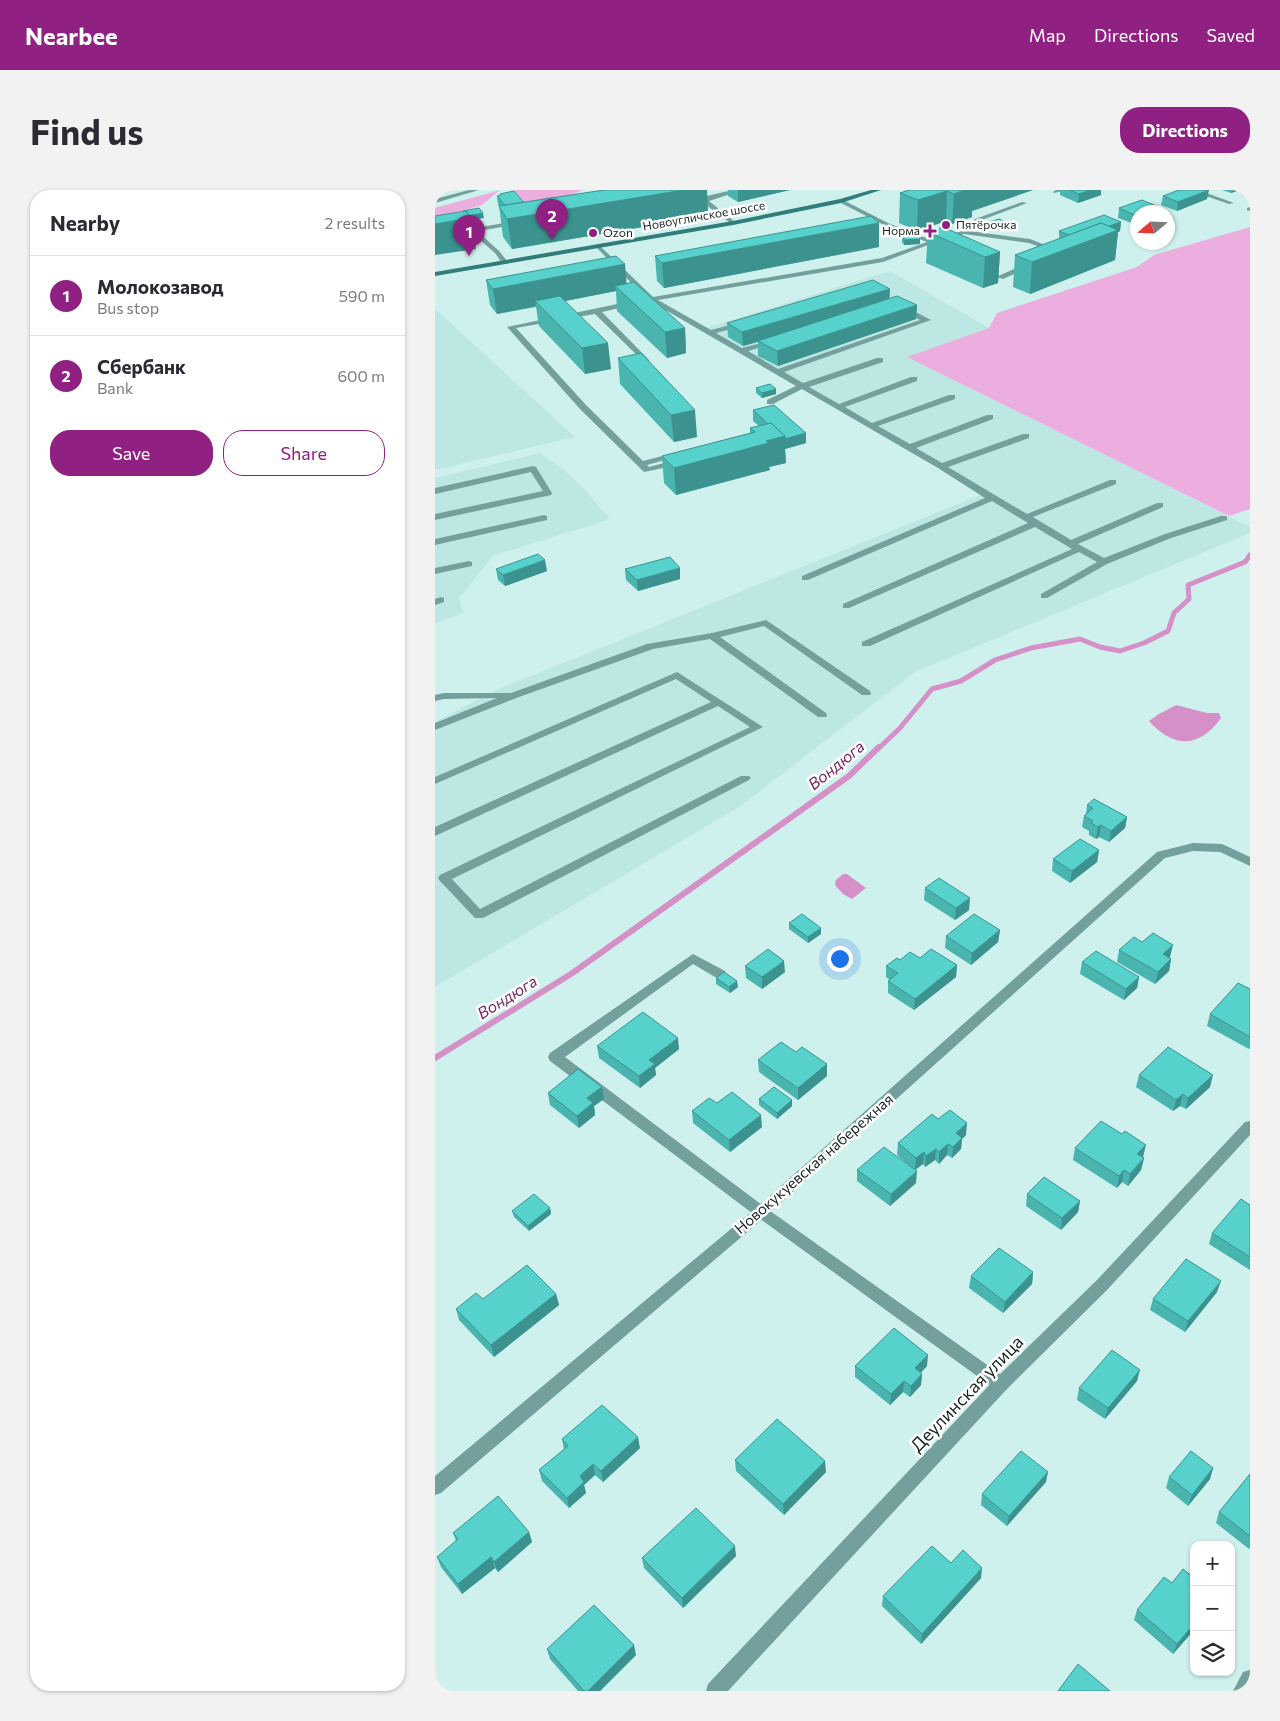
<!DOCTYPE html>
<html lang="en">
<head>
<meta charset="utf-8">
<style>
  body { margin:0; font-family:Commissioner,sans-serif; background:#f2f2f3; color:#2b2b33 }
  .controls { position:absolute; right:15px; bottom:15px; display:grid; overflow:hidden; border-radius:10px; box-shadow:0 1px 4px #0004 }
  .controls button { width:45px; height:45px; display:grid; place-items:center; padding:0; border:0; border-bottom:1px solid #e1e1e2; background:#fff; color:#2b2b33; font:25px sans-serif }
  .compass { position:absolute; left:695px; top:15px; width:45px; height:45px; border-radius:50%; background:#fff; box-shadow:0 1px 4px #0004; rotate:251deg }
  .you { position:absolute; left:404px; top:768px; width:18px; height:18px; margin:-12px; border:4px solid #fff; border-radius:50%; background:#1a73e8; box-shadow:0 0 0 8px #1a73e833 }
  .badge { display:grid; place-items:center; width:32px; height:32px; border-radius:50%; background:#902082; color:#fff; font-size:16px; font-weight:700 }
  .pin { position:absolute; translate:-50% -41px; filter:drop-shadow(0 1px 2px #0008) }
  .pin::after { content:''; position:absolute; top:26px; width:18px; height:15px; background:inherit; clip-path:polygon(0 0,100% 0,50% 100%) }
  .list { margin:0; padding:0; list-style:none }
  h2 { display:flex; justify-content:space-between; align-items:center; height:65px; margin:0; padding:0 20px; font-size:21px }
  h2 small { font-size:16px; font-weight:400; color:#7c7c81 }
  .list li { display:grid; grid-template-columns:32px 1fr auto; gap:15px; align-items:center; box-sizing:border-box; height:80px; padding:0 20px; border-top:1px solid #e1e1e2 }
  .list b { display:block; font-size:19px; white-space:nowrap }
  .list p { margin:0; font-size:16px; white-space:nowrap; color:#7c7c81 }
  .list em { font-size:16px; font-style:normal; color:#7c7c81 }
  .actions { display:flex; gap:10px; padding:15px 20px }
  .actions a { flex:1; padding:11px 0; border:1px solid #902082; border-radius:20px; text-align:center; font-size:18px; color:#902082 }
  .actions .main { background:#902082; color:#fff }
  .icon { flex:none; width:28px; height:28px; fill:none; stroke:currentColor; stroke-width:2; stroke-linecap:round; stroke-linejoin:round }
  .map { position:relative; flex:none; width:815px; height:1501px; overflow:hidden; border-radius:20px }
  header { display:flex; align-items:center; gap:30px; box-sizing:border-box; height:70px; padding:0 25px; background:#902082; color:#fff }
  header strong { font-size:24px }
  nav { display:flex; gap:28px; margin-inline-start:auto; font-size:18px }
  .intro { display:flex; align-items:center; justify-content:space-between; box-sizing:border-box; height:120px; padding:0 30px }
  h1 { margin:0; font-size:35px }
  .button { padding:12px 22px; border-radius:20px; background:#902082; color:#fff; font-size:18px; font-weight:700 }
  main { display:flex; gap:30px; padding:0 30px }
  aside { flex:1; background:#fff; border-radius:20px; box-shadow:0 1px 4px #0004 }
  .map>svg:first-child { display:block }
</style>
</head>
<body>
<header>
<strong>Nearbee</strong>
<nav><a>Map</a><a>Directions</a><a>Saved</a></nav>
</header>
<div class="intro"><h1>Find us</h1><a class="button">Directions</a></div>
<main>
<aside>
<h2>Nearby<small>2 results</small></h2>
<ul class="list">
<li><span class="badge">1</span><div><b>Молокозавод</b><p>Bus stop</p></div><em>590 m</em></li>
<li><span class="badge">2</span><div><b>Сбербанк</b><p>Bank</p></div><em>600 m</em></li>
</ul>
<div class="actions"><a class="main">Save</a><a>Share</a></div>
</aside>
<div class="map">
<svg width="815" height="1501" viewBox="0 0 815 1501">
  <rect width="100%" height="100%" fill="#cff1ee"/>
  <!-- built -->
  <g fill="#bce7e3">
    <path d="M455,81L554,138L473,167L815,337V343L480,482L304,617L0,797V532L61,500L548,304L493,270L264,140Z"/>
    <path d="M0,119L140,247L0,280Z"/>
    <path d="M105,263L127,278L151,301L175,329L58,366L24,408L29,423L0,433V288Z"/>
  </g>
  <!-- green -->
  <g fill="#ebaedf">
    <path d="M65,0L47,15L0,29V18Z"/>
    <path d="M79,0H147L101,24Z"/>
    <path d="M815,37V319L794,326L472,167L554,138L562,123L702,77L719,65Z"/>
  </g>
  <!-- water -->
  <g fill="#d490c7">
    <path d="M741,515L772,523H784L786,528C764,559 738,558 714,531L724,524Z"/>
    <path d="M408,684H412L431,698L417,709L408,704L400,695L401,690Z"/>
  </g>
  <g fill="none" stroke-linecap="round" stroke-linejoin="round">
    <!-- stream-far1 -->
    <path stroke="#d490c7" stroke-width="5" d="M443,559L465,538L497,499L526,491L560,470L596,458L645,449L665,457L685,461L709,453L733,441L739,423L754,409L753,395L810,372L815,365"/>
    <!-- stream -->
    <path stroke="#d490c7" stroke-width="6" d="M0,868L136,784L414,586L444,557"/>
    <!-- service -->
    <g fill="#73a09d" fill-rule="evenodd">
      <path d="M34,0H44L0,13V9Z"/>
      <path d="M298,0H308L274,11L300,32V34L298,35L267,12L254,10Z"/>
      <path d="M621,0H631L619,3L618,2Z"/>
      <path d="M753,0H763L799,13L794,14Z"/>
      <path d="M404,10H408L453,33L501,52L448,72L223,110L276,140L311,131V135L281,143L307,158L342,149V153L313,161L343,179L485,130L462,118L469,116L496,130L349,182L368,193L442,168H448V172L374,197L404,214L476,187H482V191L410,217L437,233L514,205H520V209L443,236L475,254L552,225H558V229L481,258L507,273L588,244H594V248L513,277L592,324L675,290H681V294L598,327L636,350L722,313H728V317L643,354L669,368L730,344L786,326H792V330L736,348L672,374L612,408H606V404L662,372L644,362L435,456H427V452L637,359L600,337L414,418H408V414L593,333L557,311L373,390H367V386L550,308L503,278L367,199L338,214H332V210L361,196L215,111L167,122L214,170V174H211L160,124L81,138L151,215L208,271L243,262L247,265L212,275L214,277L244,269L248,272L247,274L209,282L145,219L72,137L211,108L161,57L160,56L163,54L218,107L447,68L492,52L449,35L404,12Z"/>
      <path d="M587,12L592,13L544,31L534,41L595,49L623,60V62H619L594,53L529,44L509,50L506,48L527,41L540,29Z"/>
      <path d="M81,31L83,32V34L0,49V45Z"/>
      <path d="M590,74L597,76L568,89L561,87Z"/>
      <path d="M98,276L101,277L117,303L116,305L0,330V324L108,301L96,282L0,304V298Z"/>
      <path d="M109,325L112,326V330L0,355V349Z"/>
      <path d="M34,371L37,372V376L0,384V378Z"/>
      <path d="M6,407L9,408V412L0,415V409Z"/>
      <path d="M331,430L435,501L436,503L435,505H427L329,436L285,447L391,523L392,525L391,527H383L275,449L218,459L84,507L0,540V533L62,508L9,509L0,511V505L9,503H76L212,454L277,443Z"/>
      <path d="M242,482L328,537L17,689L45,719L306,586H314L316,588L314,590L48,728H40L5,691L3,688L5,685L315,537L283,516L0,646V637L276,512L241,489L0,594V587Z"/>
      <path d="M258,764L290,781L291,784L290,787H280L258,774L130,867L331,1018L572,1189L574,1194L572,1199L566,1201L560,1199L321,1026L115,871L113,867L115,863Z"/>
    </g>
    <!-- minor -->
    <g fill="#73a09d" fill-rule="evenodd">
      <path d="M815,17V21L812,20V18Z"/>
      <path d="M0,37L41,40L64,61L73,72L67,73L60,63L37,43L0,41Z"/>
      <path d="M758,653L787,654L815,667V676L785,662L758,661L730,668L331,1026L6,1303L0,1305V1286L321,1018L722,662Z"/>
      <path d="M815,931V945L672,1100L572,1199L293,1501H271L273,1494L560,1189L662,1090L810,932Z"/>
      <path d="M815,1480V1501H798L808,1482Z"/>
    </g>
    <!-- secondary -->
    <path fill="#317d79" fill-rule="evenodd" d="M436,0H446L406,13L298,35L0,86V82L298,31L405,9Z"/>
  </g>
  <!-- wall -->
  <g fill="#4ab4af">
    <path d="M169,0H272L273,26L77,59L68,47L64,16L63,15L62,6L89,12Z"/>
    <path d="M293,0H355L303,12L293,6Z"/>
    <path d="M474,0H598L537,21V27L517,34L511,31L482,41L464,33L465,3Z"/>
    <path d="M625,0H666V5L643,13L625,5Z"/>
    <path d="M787,0H805L796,3Z"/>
    <path d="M728,6L772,9L742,21L726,15Z"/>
    <path d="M684,18H726V22H702V35L683,28Z"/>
    <path d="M554,32L571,37L561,40L553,37Z"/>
    <path d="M686,32L685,41L683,42L680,70L595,104L578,97L580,65L624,49V41Z"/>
    <path d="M493,42L565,62L563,93L548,98L491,73Z"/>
    <path d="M467,47L485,54L469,55L467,52Z"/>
    <path d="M444,57L229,98L222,91L220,66Z"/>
    <path d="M51,90L192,93L250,138L251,163L232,168L182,121L181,101L130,111L176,179L150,184L104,136L101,117L62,124L55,115Z"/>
    <path d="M455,99L454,109L482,115L481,129L343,176L323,166V152L308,156L293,147L292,133Z"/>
    <path d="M183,168L262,247L239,252L185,194Z"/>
    <path d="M321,198L341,204L327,208L321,203Z"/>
    <path d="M318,220L371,253L350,259L351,273L334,277L335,280L241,305L229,293L227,266L315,243V238L324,236L318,231Z"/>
    <path d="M245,378V389L203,401L191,390L190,379Z"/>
    <path d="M61,379L112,381L70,396L63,390Z"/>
    <path d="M652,615L692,627L690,638L674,652L664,647L661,649L654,645V641L647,637L649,626L651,624Z"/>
    <path d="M664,660L662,672L635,693L617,681L618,669Z"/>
    <path d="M490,698L534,720L520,730L489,710Z"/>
    <path d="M354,733L386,738V744L373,753L354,739Z"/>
    <path d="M565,740L563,752L536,775L510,758L511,746Z"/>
    <path d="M684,760L735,767L734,768L736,769L734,781L720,794L682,772Z"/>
    <path d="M485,768L522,775L521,787L479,820L453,803V791L455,790L451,787V776L465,770Z"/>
    <path d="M647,772L704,787L702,798L689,810L645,784Z"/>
    <path d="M310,776L350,782L327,799L311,788Z"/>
    <path d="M281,788L303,797L295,803L281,794Z"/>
    <path d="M815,799V858L814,859L772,836L775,824Z"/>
    <path d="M162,856L244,859L220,878L221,885L205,898L164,868Z"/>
    <path d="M361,862L392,874V886L363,910L324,882L323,870Z"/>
    <path d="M704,885L775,897L751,919L745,916L738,921L701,897Z"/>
    <path d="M167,897L169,909L159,916L160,925L144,938L115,915L113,903Z"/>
    <path d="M324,909L357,910V916L342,929L324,915Z"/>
    <path d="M282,913L327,937L295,962L258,933L257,921Z"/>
    <path d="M503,929L531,945L527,949L526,959L517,968L512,965L504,974L500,970L490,977L488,974L480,980L462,965L463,953Z"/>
    <path d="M640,958L708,967H707L709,968L706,980L693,996L687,992L682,998L638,970Z"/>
    <path d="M422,980L481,993L455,1016L422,991Z"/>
    <path d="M592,1004L645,1011L643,1022L626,1040L591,1016Z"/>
    <path d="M815,1015V1080L774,1054L777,1043Z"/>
    <path d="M115,1018L116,1024L94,1041L79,1027L77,1021Z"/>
    <path d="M598,1082L597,1094L568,1123L534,1098L536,1086Z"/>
    <path d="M782,1102L750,1142L715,1120L718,1109Z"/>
    <path d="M121,1104L124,1115L59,1167L24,1130L21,1119L48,1109Z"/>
    <path d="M420,1176H492L486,1183L487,1184L486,1195L475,1207L468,1202L455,1215L420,1187Z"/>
    <path d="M702,1191L670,1229L642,1210L644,1198Z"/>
    <path d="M127,1249L205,1258L168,1292L160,1285L149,1295L151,1303L134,1318L107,1291L104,1280L129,1259Z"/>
    <path d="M300,1270L391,1282L349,1325L301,1281Z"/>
    <path d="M778,1278L775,1289L753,1316L731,1298L734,1287Z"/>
    <path d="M815,1284V1358L814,1359L781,1333L784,1322Z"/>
    <path d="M611,1292L572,1336L546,1315L547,1304Z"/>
    <path d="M94,1342L97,1352L63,1382L60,1378L27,1404L6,1377L2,1367L21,1351L18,1343Z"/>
    <path d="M301,1366L248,1418L209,1378L207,1368Z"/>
    <path d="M516,1373L546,1388L486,1454L447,1416L448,1406Z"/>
    <path d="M737,1393L759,1440L738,1464L699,1430L702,1420Z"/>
    <path d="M112,1459L201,1465L165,1501H143L115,1469Z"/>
  </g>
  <!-- shaded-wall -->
  <g fill="#3c928e">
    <path d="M0,0H10L0,3Z"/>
    <path d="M249,0H272L273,26L77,59L72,29Z"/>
    <path d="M303,0H355L303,12Z"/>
    <path d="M529,0H598L537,21V27L517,34L519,4Z"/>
    <path d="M655,0H666V5L643,13L644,4Z"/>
    <path d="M774,0L772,9L742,21L743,12Z"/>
    <path d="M797,0H805L796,3Z"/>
    <path d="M512,1L511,31L482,41L483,10Z"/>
    <path d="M726,18V22H713Z"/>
    <path d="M48,23L49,28L36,30L41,59L0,65V34L32,26Z"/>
    <path d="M571,32V37L561,40L562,35Z"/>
    <path d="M686,32L685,41L683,42L680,70L595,104L597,72L642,48Z"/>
    <path d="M444,33V57L229,98L227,73Z"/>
    <path d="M485,49V54L469,55V50Z"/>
    <path d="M565,62L563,93L548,98L550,67Z"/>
    <path d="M190,74L192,99L180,96L181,101L105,116L100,111L101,116L62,124L58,99Z"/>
    <path d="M455,99L454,113L308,156L307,142Z"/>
    <path d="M482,115L481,129L343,176L342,161Z"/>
    <path d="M250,138L251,163L232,168L230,142Z"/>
    <path d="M173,153L176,179L150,184L147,158Z"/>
    <path d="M341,199V204L327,208V203Z"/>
    <path d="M260,220L262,247L239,252L236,225Z"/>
    <path d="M371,243V253L350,259L351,273L334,277L335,280L241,305L239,278L331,251L350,246Z"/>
    <path d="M110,370L112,381L70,396L68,385Z"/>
    <path d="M245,378V389L203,401L202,390Z"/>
    <path d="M692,627L690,638L674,652L676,641Z"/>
    <path d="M666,635L664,647L661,649L663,637Z"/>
    <path d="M664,660L662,672L635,693L637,681Z"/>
    <path d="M535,708L534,720L520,730L521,718Z"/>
    <path d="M386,738V744L373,753V747Z"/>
    <path d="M565,740L563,752L536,775L537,763Z"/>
    <path d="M738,755L735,767L726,776L728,764Z"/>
    <path d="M736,769L734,781L720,794L723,782Z"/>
    <path d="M349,771L350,782L327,799V787Z"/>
    <path d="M522,775L521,787L479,820L480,809Z"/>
    <path d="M704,787L702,798L689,810L691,799Z"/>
    <path d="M302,791L303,797L295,803L294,797Z"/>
    <path d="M243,848L244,859L220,878L221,885L205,898L204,886L214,870Z"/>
    <path d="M392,874V886L363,910V898Z"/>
    <path d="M778,885L775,897L751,919L753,908Z"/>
    <path d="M167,897L169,909L159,916L160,925L144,938L142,926L152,908Z"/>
    <path d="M748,904L745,916L738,921L741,910Z"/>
    <path d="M357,910V916L342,929V923Z"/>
    <path d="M326,925L327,937L295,962L294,950Z"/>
    <path d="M532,933L531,945L527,949L526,959L517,968L518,957L521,943Z"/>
    <path d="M513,954L512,965L504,974V962Z"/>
    <path d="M711,955L708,967L700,976L702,964Z"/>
    <path d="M501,959L500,970L490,977L491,966Z"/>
    <path d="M489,962L488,974L480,980L481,968Z"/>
    <path d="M709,968L706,980L693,996L695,984Z"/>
    <path d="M689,980L687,992L682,998L684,986Z"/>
    <path d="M482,981L481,993L455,1016L456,1004Z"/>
    <path d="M645,1011L643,1022L626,1040L627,1028Z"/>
    <path d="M115,1018L116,1024L94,1041L93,1036Z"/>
    <path d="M598,1082L597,1094L568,1123L570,1112Z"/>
    <path d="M786,1091L782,1102L750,1142L753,1131Z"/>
    <path d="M121,1104L124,1115L59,1167L56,1155Z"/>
    <path d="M493,1165L492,1176L479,1189L480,1178Z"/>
    <path d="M705,1180L702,1191L670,1229L673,1218Z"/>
    <path d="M487,1184L486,1195L475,1207L476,1196Z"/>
    <path d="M469,1191L468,1202L455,1215L456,1204Z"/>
    <path d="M203,1247L205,1258L168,1292L166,1281Z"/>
    <path d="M390,1271L391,1282L349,1325L348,1314Z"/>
    <path d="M158,1274L160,1285L149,1295L151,1303L134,1318L132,1308L145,1286Z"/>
    <path d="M778,1278L775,1289L753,1316L757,1305Z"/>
    <path d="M613,1282L611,1292L572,1336L574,1326Z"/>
    <path d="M94,1342L97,1352L63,1382L59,1372Z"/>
    <path d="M300,1356L301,1366L248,1418L247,1408Z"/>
    <path d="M56,1367L60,1378L27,1404L23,1394Z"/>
    <path d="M547,1378L546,1388L486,1454L487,1444Z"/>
    <path d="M759,1434V1440L738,1464L742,1454Z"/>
    <path d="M199,1455L201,1465L165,1501H153Z"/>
  </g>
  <!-- building -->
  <g fill="#56d1cb" stroke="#3c928e">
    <path d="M169,0H249L72,29L64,16Z"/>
    <path d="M474,0H529L519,4L512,1L483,10L465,3Z"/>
    <path d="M634,0H655L644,4Z"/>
    <path d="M744,0H774L743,12L728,6Z"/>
    <path d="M79,1L89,12L70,15L62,6L66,5L65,4Z"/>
    <path d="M707,10L726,18L713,22H702V26L684,18Z"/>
    <path d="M44,18L48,23L34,26L31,21H28Z"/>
    <path d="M31,21L36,28L0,34V26Z"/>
    <path d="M669,25L686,32L674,36L666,33L634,45L624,41Z"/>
    <path d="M436,26L444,33L227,73L220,66Z"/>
    <path d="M564,29L571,32L562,35L554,32Z"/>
    <path d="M666,33L683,40L597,72L580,65Z"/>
    <path d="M508,37L565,62L550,67L493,42Z"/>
    <path d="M483,46L485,49L469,50L467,47Z"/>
    <path d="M181,66L190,74L58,99L51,90Z"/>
    <path d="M438,90L455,99L307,142L292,133Z"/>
    <path d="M199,92L250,138L230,142L180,96Z"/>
    <path d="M125,106L173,153L147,158L100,111Z"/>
    <path d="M462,106L482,115L342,161L323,151Z"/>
    <path d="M206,163L260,220L236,225L183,168Z"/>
    <path d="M335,194L341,199L327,203L321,198Z"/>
    <path d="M339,215L371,243L350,249V246L336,233L333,234L318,220Z"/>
    <path d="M336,233L350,246L331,251L334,253L239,278L227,266L320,242L315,238Z"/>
    <path d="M103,364L110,370L68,385L61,379Z"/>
    <path d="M235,367L245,378L202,390L190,379Z"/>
    <path d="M659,609L692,627L676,641L666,635L663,637L656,633L658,631L649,626L658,618L652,615Z"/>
    <path d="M645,649L664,660L637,681L618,669Z"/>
    <path d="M504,688L535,708L521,718L490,698Z"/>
    <path d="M367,724L386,738L373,747L354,733Z"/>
    <path d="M539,724L565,740L537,763L511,746Z"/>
    <path d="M718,743L738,755L728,764L736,769L723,782L684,760L699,747L707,752Z"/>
    <path d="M333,759L349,771L327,787L310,776Z"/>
    <path d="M496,759L522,775L480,809L453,791L463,783L451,776L462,768L465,770L475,762L485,768Z"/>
    <path d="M661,761L704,787L691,799L647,772Z"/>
    <path d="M289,782L302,791L294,797L281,788Z"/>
    <path d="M803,793L815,799V847L775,824Z"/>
    <path d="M208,822L243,848L214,870L220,874L204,886L162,856Z"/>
    <path d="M346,852L361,862L367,857L392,874L363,898L323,870Z"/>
    <path d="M733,857L778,885L753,908L748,904L741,910L704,885Z"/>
    <path d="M143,879L167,897L152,908L158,913L142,926L113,903Z"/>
    <path d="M339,897L357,910L342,923L324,909Z"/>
    <path d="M297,902L326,925L294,950L257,921L274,908L282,913Z"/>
    <path d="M515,920L532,933L521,943L527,948L518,957L513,954L504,962L501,959L491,966L489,962L481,968L463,953L497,924L503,929Z"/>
    <path d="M666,931L687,944L690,941L711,955L702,964L709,968L695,984L689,980L684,986L640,958Z"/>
    <path d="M449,957L482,981L456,1004L422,980Z"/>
    <path d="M609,987L645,1011L627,1028L592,1004Z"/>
    <path d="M99,1004L115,1018L93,1036L77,1021Z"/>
    <path d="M806,1009L815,1015V1067L777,1043Z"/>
    <path d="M564,1058L598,1082L570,1112L536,1086Z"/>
    <path d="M751,1069L786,1091L753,1131L718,1109Z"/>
    <path d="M92,1075L121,1104L56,1155L21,1119L41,1103L48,1109Z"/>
    <path d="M459,1138L493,1165L480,1178L487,1184L476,1196L469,1191L456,1204L420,1176Z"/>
    <path d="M677,1160L705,1180L673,1218L644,1198Z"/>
    <path d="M167,1215L203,1247L166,1281L158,1274L145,1286L149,1292L132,1308L104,1280L133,1256L127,1249Z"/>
    <path d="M342,1229L390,1271L348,1314L300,1270Z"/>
    <path d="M586,1261L613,1282L574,1326L547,1304Z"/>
    <path d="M756,1261L778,1278L757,1305L734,1287Z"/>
    <path d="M815,1284V1346L784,1322Z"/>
    <path d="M63,1306L94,1342L59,1372L56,1367L23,1394L2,1367L23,1349L18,1343Z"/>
    <path d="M261,1318L300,1356L247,1408L207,1368Z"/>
    <path d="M497,1356L516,1373L528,1360L547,1378L487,1444L448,1406Z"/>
    <path d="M748,1379L759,1388V1434L742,1454L702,1420L729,1387L737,1393Z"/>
    <path d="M159,1415L199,1455L153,1501H149L112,1459Z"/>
    <path d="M643,1474L675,1501H623Z"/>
  </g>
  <!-- markers -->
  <g fill="#902082" stroke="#fff" stroke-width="2">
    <circle cx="511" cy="35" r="5"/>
    <path d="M492.5 33.5h5v5h5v5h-5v5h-5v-5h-5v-5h5z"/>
    <circle cx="158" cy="43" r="5"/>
  </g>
  <g text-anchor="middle" stroke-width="5" stroke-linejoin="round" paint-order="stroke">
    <!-- far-street labels -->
    <g font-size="12" fill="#182524" stroke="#fff">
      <text transform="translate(269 26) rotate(-10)" y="4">Новоугличское шоссе</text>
    </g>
    <!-- far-poi labels -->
    <g font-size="12" fill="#182524" stroke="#fff" text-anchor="start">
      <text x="521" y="39">Пятёрочка</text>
      <text x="485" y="45" text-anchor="end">Норма</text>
      <text x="168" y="47">Ozon</text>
    </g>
    <!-- street labels -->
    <g font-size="15" fill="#182524" stroke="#fff">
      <text transform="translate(379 974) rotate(-41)" y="5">Новокукуевская набережная</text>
    </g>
    <!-- water labels -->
    <g font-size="16" font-style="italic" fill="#752569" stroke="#fff">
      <text transform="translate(401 575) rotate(-39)" y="6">Вондюга</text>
      <text transform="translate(72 807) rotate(-32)" y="6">Вондюга</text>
    </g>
    <!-- near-street labels -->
    <g font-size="18" fill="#182524" stroke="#fff">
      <text transform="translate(532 1204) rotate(-46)" y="6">Деулинская улица</text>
    </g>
  </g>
</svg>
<div class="controls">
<button>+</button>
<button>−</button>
<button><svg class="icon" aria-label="layers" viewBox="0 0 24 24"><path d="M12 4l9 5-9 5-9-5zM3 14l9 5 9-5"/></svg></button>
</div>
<svg class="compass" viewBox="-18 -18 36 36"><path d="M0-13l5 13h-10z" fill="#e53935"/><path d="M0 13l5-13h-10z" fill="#7c7c81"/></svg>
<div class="you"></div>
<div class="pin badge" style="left:34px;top:66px">1</div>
<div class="pin badge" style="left:117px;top:50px">2</div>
</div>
</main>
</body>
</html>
